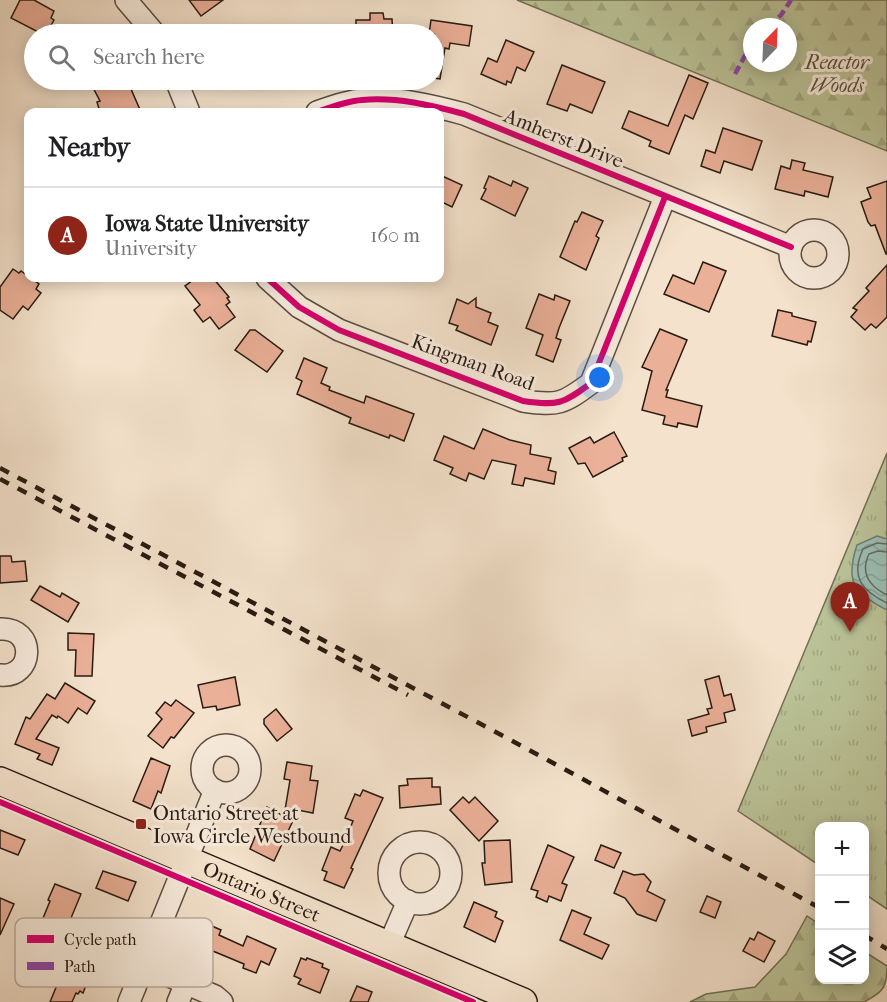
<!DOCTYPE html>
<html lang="en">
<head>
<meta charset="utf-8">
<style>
  body { margin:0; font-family:"IM FELL French Canon",serif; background:#f6f6f6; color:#202124 }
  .controls { position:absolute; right:18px; bottom:18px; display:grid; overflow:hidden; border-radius:12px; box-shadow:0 3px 15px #0003 }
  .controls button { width:54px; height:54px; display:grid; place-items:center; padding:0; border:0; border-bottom:2px solid #e0e0e0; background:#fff; color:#202124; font:30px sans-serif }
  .compass { position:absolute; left:743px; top:18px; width:54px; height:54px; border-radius:50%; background:#fff; box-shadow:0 3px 15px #0003; rotate:23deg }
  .you { position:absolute; left:600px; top:378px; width:21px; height:21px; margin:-15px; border:4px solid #fff; border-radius:50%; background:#1a73e8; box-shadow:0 0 0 9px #1a73e833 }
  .badge { display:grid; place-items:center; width:39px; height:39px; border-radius:50%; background:#8f2418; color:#fff; font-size:20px; font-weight:700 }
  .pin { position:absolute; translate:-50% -50px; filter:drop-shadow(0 2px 3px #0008) }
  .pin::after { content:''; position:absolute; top:32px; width:21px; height:18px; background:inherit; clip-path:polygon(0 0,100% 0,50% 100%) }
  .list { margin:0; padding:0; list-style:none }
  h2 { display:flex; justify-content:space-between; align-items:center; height:78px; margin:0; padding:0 24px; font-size:26px }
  h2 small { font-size:20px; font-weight:400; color:#757577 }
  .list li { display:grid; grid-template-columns:39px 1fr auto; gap:18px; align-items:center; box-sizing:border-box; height:96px; padding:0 24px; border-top:2px solid #e0e0e0 }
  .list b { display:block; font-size:22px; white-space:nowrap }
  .list p { margin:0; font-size:20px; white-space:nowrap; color:#757577 }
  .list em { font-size:20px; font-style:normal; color:#757577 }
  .icon { flex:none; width:33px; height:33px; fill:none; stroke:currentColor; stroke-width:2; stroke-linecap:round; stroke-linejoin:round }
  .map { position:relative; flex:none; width:887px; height:1002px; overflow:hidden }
  .search { position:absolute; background:#fff; box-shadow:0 3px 15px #0003; left:24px; top:24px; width:420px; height:66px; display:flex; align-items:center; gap:15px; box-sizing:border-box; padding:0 21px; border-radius:33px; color:#757577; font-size:22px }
  .panel { position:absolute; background:#fff; box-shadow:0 3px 15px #0003; left:24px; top:108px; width:420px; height:174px; border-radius:12px }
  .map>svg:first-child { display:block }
</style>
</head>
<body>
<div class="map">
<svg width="887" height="1002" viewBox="0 0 887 1002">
  <defs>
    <pattern id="grass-tufts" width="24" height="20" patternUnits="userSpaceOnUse" patternTransform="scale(1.5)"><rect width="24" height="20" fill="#bbc398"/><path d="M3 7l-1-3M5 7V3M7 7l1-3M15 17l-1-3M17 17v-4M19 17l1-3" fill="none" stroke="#a1a782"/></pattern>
    <pattern id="forest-firs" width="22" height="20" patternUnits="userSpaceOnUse" patternTransform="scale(1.5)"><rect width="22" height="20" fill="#bbc398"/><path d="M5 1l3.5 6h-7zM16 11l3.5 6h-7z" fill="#a1a782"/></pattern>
    <pattern id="water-waves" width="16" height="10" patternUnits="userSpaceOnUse" patternTransform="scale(1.5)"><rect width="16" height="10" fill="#9cbeb4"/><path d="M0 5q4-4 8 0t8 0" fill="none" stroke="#86a39a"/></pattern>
  </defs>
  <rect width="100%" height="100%" fill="#f4e2cc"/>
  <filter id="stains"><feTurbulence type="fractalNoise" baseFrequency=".00333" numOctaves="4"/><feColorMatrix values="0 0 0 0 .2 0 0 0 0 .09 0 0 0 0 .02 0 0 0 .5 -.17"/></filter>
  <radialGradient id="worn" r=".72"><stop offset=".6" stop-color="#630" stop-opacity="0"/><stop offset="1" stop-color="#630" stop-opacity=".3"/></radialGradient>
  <!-- grass -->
  <path fill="url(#grass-tufts)" stroke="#726f54" stroke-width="1.5" d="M887,453V909L865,894L864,826H820L819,865L738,811Z"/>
  <!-- forest -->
  <g fill="url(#forest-firs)" stroke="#726f54" stroke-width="1.5" fill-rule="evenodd">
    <path d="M517,0H887V151ZM752,27H788V63H752Z"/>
    <path d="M807,916L819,924L820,980H864L865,952L887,966C887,988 883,992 864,1002H690L706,994L755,987L786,954Z"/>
  </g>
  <!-- water -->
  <path fill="url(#water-waves)" stroke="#6e7d73" stroke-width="1.5" d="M877,536L887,539V610C853,593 845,581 857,545Z"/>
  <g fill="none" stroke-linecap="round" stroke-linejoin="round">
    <!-- shore -->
    <g stroke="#626c62" stroke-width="1.5">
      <path d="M887,544L877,543L863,549C850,577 862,591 887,603"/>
      <path d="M887,552L878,551L869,554C860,573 869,586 887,595"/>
    </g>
  </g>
  <!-- building -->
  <g fill="#ebb098" stroke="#281b11" stroke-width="1.5">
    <path d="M20,0H34L54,11L51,18L54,20L46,34H42L11,18Z"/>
    <path d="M189,0H223L201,16Z"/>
    <path d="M370,13H383L384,19H392L393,34H356V20H370Z"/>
    <path d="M431,20L472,26L469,46L450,43L449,49L445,48L440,79L434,78V34H429Z"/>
    <path d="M506,40L534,52L525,71L517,67L511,83L507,81L506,85L481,74L488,58L497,62Z"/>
    <path d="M562,65L605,82L592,113L570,104L567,111L547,104Z"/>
    <path d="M689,75L708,83L693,119L685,115L669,154L649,146L651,141L622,128L629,111L668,126Z"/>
    <path d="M89,80H127L141,112H100L97,102L100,101Z"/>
    <path d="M723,128L762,141L752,170L724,161L720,173L701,166L706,150L715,153Z"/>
    <path d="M792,160L805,163L803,170L833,177L828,197L805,191L804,196L775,189L781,166L790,169Z"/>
    <path d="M440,175L462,185L452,207L440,201Z"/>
    <path d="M489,176L511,186L513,181L528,188L515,216L481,199L486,189L484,188Z"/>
    <path d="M887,181V254H886L875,225L871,226L868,222L861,202L871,198L867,188Z"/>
    <path d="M582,212L603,221L596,236L599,238L586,270L560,257L575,221L577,222Z"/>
    <path d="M703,262L726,271L709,312L664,294L673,275L694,284Z"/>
    <path d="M887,265V317L876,328L871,324L865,330L851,317L857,310L853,308L869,291L866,288Z"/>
    <path d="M13,269L19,273L21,271L39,284L36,289L41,293L28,310L23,306L13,319L0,310V287Z"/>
    <path d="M196,278H213L229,297L227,298L230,302L226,305L235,317L219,329L210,317L203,322L194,310L200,305L185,286Z"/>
    <path d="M539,294L554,300L555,295L570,301L559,328L556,338L561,340L553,362L536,355L543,335L526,328Z"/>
    <path d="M476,298V307L491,313L488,322L498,326L491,345L456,330L458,326L449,323L457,299L468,304Z"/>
    <path d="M778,310L792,313V316L816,322L811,342L808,341L807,345L772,336Z"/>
    <path d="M660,329L687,340L666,390H668L666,397L702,406L697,427L678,423L677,427L663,424L665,416L642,410L652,371L642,367Z"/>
    <path d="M250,330H255L283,351L267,372L235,350Z"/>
    <path d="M304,358L327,368L321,383L330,387L329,390L364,403L366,396L414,414L404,441L390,435L389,438L349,423L351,418L297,394L302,381L296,378Z"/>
    <path d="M483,429L510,440L531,445L530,454L551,458L548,470L556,472L554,484L525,478L523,486L512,484L516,465L492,460L484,479L469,473L466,481L450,474L453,468L434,460L444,436L474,449Z"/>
    <path d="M614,432L627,456L622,458L623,461L593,477L585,463L578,464L569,448L590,437L594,443Z"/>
    <path d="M0,556H11L12,562L25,561L27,581L0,583Z"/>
    <path d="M40,586L60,597L62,593L79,603L68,622L31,600Z"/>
    <path d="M68,633L94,634L92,676H75L76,650H68Z"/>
    <path d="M719,676L724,696L731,694L735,710L724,713L726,722L706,727L707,732L692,736L688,720L709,714L707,709L712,708L705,680Z"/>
    <path d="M235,677L240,705L217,710L216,706L203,708L198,685Z"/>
    <path d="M65,683L95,701L87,714L78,708L68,723L58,716L57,718L52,715L36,739L59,748L52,765L37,759L40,754L15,744L26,717L30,719L47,694L55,699Z"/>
    <path d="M176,700L194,713L174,738L171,737L163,748L148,736L162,719L156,713L165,702L171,706Z"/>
    <path d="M276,709L292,729L277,741L264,724V719Z"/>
    <path d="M151,758L170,766L161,793L158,791L151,809L133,801Z"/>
    <path d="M287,762L312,766L310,780L318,781L313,813L298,810L274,861L250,849L267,807L284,816L290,780L284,779Z"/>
    <path d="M432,778V787H440L441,804L400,808L399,786L408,785L407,779Z"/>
    <path d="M363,790L383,798L351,868L353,869L344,888L324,880L327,872L322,870L331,847L340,851L344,843L353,821L345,818L355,794L360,796Z"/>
    <path d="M463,797L469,803L475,797L498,821L479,841L450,810Z"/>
    <path d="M0,830L25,840L18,855L0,848Z"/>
    <path d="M510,840L512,882L485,885L482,863H485L484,841Z"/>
    <path d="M548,845L574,857L562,883L567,885L561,901L549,896L547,902L536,897L538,891L531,889Z"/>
    <path d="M601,845L621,853L614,868L595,860Z"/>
    <path d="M103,871L136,882L128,901L96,888Z"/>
    <path d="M623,871L634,875L644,874L651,882L647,891L665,900L656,921L637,914L625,898L614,893Z"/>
    <path d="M55,884L81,894L61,942L37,933L50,901L48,900Z"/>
    <path d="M707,896L721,902L715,918L700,912Z"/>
    <path d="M0,898L14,904L0,935Z"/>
    <path d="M474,902L497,912L495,917L503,921L495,942L464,927Z"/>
    <path d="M572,910L591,918L584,934L609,945L602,959L560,940Z"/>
    <path d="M205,923L221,930L219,935L243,946L247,936L276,949L269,965L261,961L256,973L243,968L244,964L196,944Z"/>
    <path d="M758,932L775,941L764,962L743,951L750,938L754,940Z"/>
    <path d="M68,952L92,962L85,979L88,980L83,993L80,991L78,994L76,993L72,1002H50L57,985L55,984Z"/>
    <path d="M301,958L306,960L307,958L323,964L322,967L329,970L320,993L298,984L301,979L294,976Z"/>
    <path d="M357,986L372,992L368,1002H350Z"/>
  </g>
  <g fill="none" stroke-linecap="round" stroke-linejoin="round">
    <defs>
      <g id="minor">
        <path d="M126,0L155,34"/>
        <path d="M176,80L189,112"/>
        <path d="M317,112C331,107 347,101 362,100C397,97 431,105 464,114L791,247"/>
        <circle cx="814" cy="254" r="24"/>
        <path d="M267,278L299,307L339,330L523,401C558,406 563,404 591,383L665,197"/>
        <path d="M0,629C37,627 34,679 0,675"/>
        <circle cx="226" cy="769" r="24"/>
        <circle cx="420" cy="873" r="31"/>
        <path d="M389,945L408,901"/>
        <path d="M144,965L215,996L222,1002"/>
        <path d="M129,1002L215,790"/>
        <path d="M178,1002L186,983"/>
      </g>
      <g id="major">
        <path id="s1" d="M0,781L523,1002"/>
      </g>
    </defs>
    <!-- minor casing -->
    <use href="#minor" stroke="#5b4d40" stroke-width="24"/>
    <!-- major casing -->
    <use href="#major" stroke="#281b11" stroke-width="30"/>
    <!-- minor -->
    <use href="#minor" stroke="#f8ecde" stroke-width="21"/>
    <!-- major -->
    <use href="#major" stroke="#f4e2cc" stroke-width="27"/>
    <!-- rail -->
    <g stroke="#281b11" stroke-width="4.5" stroke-dasharray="10 10" stroke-linecap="butt">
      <path d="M0,468L507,738L820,908"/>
      <path d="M0,479L408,695"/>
      <path d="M864,935L887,949"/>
    </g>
    <!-- quiet -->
    <g stroke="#8e44ad" stroke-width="4.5" stroke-dasharray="9 4.5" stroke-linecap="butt">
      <path d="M769,27L781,15L791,0"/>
      <path d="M735,74L752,43"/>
    </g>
    <defs>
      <g id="cycleway">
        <path d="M317,112C331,107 347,101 362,100C397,97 431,105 464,114L791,247"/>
        <path d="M267,278L299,307L339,330L523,401C558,406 563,404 591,383L665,197"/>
        <path d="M0,802L473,1002"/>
      </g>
    </defs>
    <!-- cycleway casing -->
    <use href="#cycleway" stroke="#f8ecde" stroke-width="10"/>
    <!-- cycleway -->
    <use href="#cycleway" stroke="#d6006c" stroke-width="6"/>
  </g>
  <!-- markers -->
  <rect fill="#8f2418" stroke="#f8ecde" stroke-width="2" x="135" y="818" width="12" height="12" rx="3"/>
  <g text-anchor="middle" stroke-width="6" stroke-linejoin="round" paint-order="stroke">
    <!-- park labels -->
    <g font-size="20" font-style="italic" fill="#544d3a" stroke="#f8ecde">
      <text x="837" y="69">Reactor<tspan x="837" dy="23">Woods</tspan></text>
    </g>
    <!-- street labels -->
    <g font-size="20" fill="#281b11" stroke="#f8ecde">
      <text transform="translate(564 138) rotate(22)" y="7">Amherst Drive</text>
      <text transform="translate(473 362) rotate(20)" y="7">Kingman Road</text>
      <text dy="7" stroke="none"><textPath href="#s1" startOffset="284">Ontario Street</textPath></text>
    </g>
    <!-- poi labels -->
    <g font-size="20" fill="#281b11" stroke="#f8ecde" text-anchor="start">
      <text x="153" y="820">Ontario Street at<tspan x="153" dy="23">Iowa Circle Westbound</tspan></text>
    </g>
  </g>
  <!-- legend -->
  <rect x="15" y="918" width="198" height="69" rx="9" fill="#f8ecde" stroke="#baada0" stroke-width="1.5"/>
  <rect x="27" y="935" width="27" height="8" fill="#d6006c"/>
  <rect x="27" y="962" width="27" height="8" fill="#8e44ad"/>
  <g font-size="16" fill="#281b11">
    <text x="64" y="945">Cycle path</text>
    <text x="64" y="972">Path</text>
  </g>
  <rect width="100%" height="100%" filter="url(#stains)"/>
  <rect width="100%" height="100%" fill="url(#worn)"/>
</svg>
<div class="controls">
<button>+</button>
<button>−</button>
<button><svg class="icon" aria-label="layers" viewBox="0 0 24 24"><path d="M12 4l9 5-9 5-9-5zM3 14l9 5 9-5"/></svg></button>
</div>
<svg class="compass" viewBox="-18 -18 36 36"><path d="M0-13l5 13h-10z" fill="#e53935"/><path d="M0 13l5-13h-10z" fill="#757577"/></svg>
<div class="you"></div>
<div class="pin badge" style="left:850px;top:632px">A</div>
<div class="search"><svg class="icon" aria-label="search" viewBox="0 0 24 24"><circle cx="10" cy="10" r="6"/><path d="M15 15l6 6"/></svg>Search here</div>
<section class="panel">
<h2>Nearby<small></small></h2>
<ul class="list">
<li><span class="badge">A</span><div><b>Iowa State University</b><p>University</p></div><em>160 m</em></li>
</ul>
</section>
</div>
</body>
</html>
